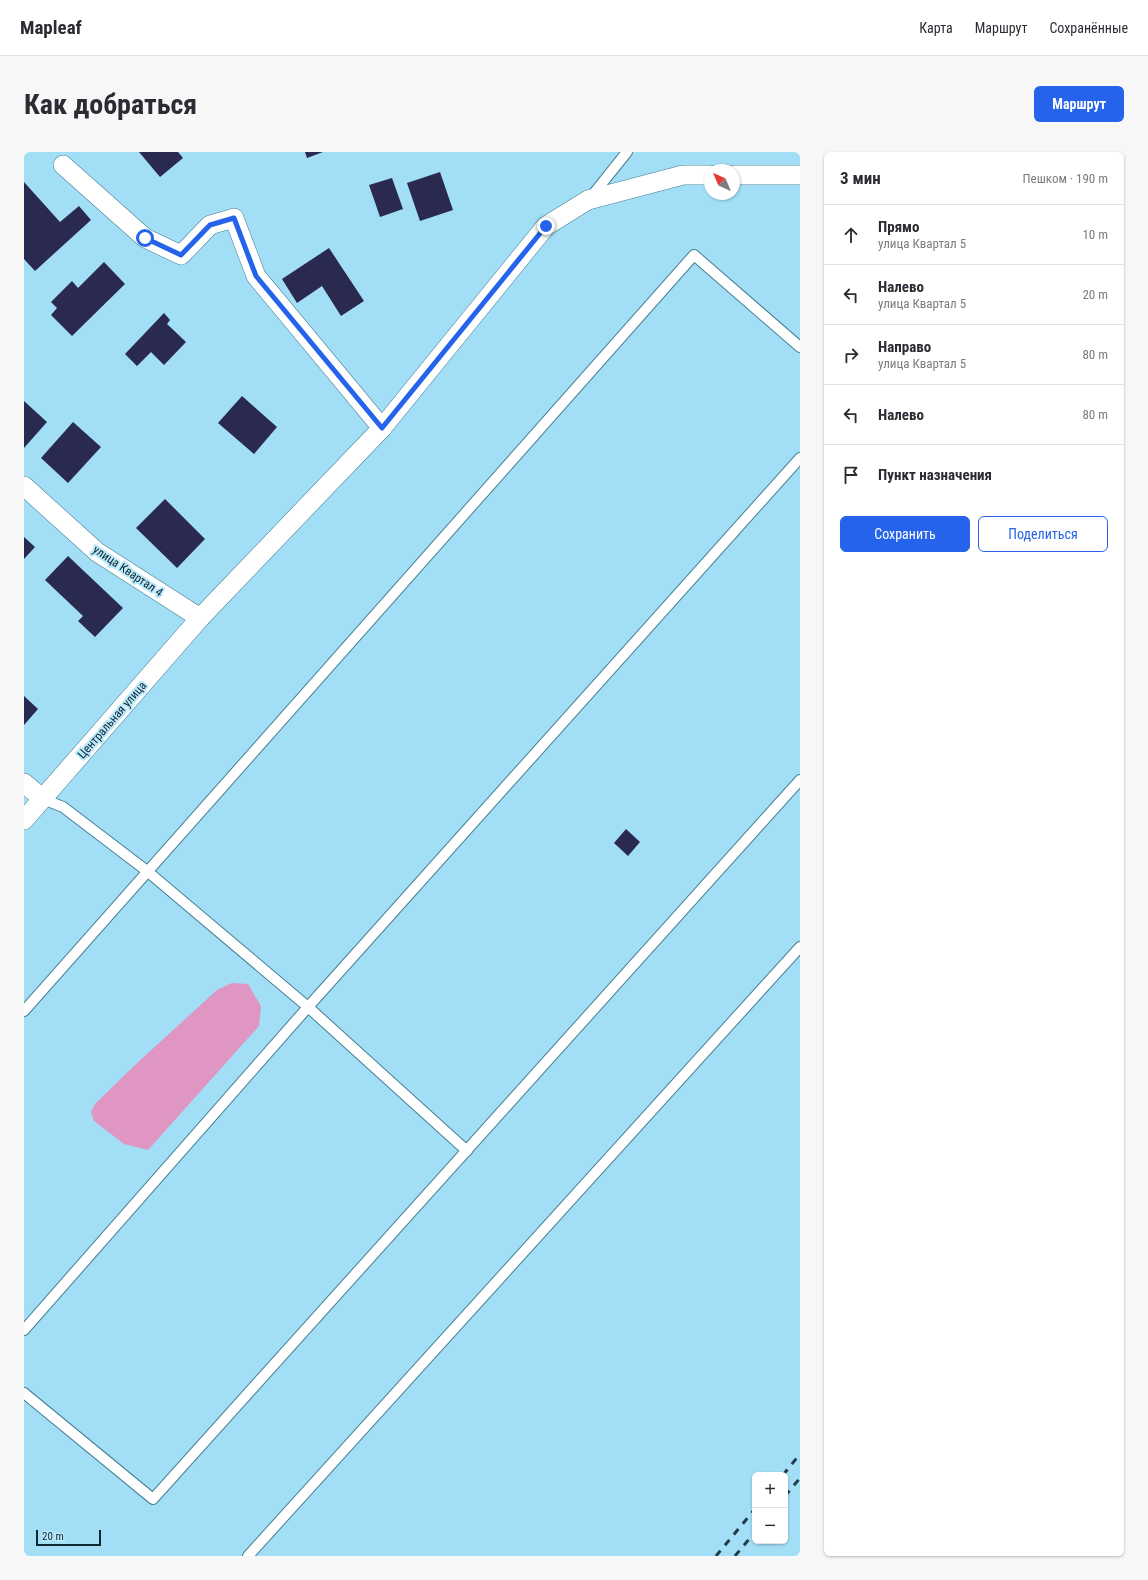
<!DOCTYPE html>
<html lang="ru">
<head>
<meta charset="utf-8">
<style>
  body { margin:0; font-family:"Roboto Condensed",sans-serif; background:#f7f7f7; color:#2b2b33 }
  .controls { position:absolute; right:12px; bottom:12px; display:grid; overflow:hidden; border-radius:6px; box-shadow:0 1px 3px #0004 }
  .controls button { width:36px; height:36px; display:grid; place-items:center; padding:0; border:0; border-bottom:1px solid #e1e1e2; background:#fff; color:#2b2b33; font:20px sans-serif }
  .compass { position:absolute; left:680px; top:12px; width:36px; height:36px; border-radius:50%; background:#fff; box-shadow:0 1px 3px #0004; rotate:316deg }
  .scale { position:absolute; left:12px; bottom:10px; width:65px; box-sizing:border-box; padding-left:4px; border:2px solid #0e262f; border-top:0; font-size:11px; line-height:14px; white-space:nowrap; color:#0e262f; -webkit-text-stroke:3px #bae9fb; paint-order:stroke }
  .stop { position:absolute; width:12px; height:12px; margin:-9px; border:3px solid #2563eb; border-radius:50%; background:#fff }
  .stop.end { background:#2563eb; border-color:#fff; box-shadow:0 1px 4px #0008 }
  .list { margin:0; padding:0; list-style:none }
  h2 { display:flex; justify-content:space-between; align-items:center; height:52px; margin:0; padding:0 16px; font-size:17px }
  h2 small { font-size:13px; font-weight:400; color:#7c7c81 }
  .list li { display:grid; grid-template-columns:26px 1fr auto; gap:12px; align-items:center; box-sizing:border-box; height:60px; padding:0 16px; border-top:1px solid #e1e1e2 }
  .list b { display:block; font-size:15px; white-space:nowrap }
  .list p { margin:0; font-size:13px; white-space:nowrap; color:#7c7c81 }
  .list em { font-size:13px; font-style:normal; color:#7c7c81 }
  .actions { display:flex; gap:8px; padding:12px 16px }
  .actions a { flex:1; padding:9px 0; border:1px solid #2563eb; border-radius:6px; text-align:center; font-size:14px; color:#2563eb }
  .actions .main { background:#2563eb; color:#fff }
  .icon { flex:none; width:22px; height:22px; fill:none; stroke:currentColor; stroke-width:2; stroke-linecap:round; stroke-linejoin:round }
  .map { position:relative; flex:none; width:776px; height:1404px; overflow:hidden; border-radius:6px }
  header { display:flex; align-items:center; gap:24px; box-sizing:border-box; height:56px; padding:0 20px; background:#fff; border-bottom:1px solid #e1e1e2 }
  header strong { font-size:19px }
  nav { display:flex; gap:22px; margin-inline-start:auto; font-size:14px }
  .intro { display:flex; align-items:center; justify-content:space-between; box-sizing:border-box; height:96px; padding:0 24px }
  h1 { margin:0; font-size:28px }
  .button { padding:10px 18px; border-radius:6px; background:#2563eb; color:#fff; font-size:14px; font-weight:700 }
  main { display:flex; gap:24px; padding:0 24px }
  aside { flex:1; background:#fff; border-radius:6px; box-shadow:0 1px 3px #0004 }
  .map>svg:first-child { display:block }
</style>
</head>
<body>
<header>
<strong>Mapleaf</strong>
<nav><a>Карта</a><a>Маршрут</a><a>Сохранённые</a></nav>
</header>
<div class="intro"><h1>Как добраться</h1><a class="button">Маршрут</a></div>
<main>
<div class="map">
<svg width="776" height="1404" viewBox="0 0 776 1404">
  <rect width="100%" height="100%" fill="#a2def5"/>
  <!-- water -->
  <path fill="#e096c2" d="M208,831L224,832L237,854L235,874L124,998L100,992L70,969L67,960L71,952L112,912L193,838Z"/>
  <!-- building -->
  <g fill="#2a294f">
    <path d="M115,0H154L159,6L136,25Z"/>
    <path d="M281,0H299L283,6Z"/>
    <path d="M416,20L429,58L396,69L383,31Z"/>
    <path d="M368,26L379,57L356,65L345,33Z"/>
    <path d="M0,30L36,70L55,54L67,68L11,119L0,107Z"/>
    <path d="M305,96L340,149L317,164L298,134L273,151L258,127Z"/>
    <path d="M80,110L101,132L48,184L27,163L33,156L27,150L48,129L54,136Z"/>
    <path d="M140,161L146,168L143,172L162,190L140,213L127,200L113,214L101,202Z"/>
    <path d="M218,244L253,275L230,302L194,271Z"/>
    <path d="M0,249L23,270L0,296Z"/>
    <path d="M49,270L77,295L44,331L17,306Z"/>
    <path d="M141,347L181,387L153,416L112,376Z"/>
    <path d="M0,385L11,395L0,407Z"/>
    <path d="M44,404L99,456L71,485L54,469L59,464L21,428Z"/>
    <path d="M0,544L14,557L0,573Z"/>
    <path d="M602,677L616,690L604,704L590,691Z"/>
  </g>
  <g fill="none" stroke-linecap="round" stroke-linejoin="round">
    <defs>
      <g id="lane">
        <path d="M567,45L603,0"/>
        <path d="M19,647L39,655L123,719L284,855L443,999"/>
        <path d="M0,859L670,103L776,195"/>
        <path d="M0,1178L284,855L776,306"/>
        <path d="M0,1241L129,1347L776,628"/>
        <path d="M224,1404L776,795"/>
      </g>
      <g id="street">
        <path d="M39,13L121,86L157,103L186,73L210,66L232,124L358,276"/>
        <path d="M710,23H776"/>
        <path d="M0,334L73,400L176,466"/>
        <path d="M0,631L19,647"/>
        <path d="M0,668L176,466L358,276L522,74L564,48L659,23H686"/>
      </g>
    </defs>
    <!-- lane casing -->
    <use href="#lane" stroke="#457f94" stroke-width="12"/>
    <!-- street casing -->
    <use href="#street" stroke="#457f94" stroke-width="20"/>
    <!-- lane -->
    <use href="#lane" stroke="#fff" stroke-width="10"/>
    <!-- street -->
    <use href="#street" stroke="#fff" stroke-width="19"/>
    <!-- rail -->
    <g stroke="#213d48" stroke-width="3" stroke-dasharray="7 7" stroke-linecap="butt">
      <path d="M759,1323L776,1302"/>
      <path d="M761,1344L776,1326"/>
      <path d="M692,1404L731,1357"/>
      <path d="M711,1404L731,1380"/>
    </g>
  </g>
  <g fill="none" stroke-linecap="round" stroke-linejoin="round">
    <!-- route -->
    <path stroke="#2563eb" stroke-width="5" d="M121,86L157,103L186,73L210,66L232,124L358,276L522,74"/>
  </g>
  <g text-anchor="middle" stroke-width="4" stroke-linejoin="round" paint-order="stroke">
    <!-- street labels -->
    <g font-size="12" fill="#0e262f" stroke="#bae9fb">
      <text transform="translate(104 419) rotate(34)" y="4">улица Квартал 4</text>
      <text transform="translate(88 568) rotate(-49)" y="4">Центральная улица</text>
    </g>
  </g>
</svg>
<div class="controls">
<button>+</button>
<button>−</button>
</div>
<svg class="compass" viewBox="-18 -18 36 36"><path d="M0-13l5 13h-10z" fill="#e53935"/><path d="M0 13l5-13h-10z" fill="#7c7c81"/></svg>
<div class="scale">20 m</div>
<div class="stop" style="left:121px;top:86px"></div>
<div class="stop end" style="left:522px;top:74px"></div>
</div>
<aside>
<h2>3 мин<small>Пешком · 190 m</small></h2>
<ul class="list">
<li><svg class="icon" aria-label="ahead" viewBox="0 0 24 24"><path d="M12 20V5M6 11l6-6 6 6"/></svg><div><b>Прямо</b><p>улица Квартал 5</p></div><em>10 m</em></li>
<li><svg class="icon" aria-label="left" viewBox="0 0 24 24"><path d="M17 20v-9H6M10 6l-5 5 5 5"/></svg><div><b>Налево</b><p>улица Квартал 5</p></div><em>20 m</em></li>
<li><svg class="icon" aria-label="right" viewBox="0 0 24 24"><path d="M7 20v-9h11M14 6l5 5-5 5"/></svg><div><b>Направо</b><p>улица Квартал 5</p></div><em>80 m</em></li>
<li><svg class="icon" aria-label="left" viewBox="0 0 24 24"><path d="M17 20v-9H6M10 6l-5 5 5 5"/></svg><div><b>Налево</b></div><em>80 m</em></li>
<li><svg class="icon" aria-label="arrive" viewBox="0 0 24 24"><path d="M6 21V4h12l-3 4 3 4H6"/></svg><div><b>Пункт назначения</b></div></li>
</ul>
<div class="actions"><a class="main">Сохранить</a><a>Поделиться</a></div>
</aside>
</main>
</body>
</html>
